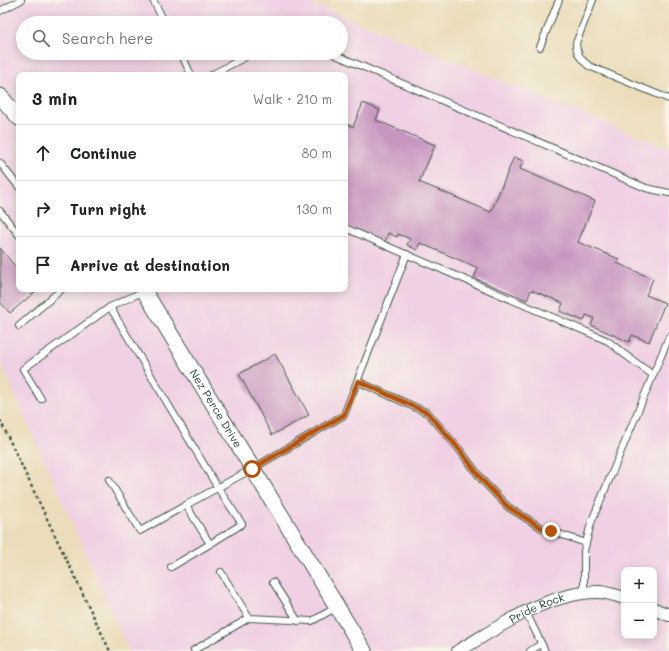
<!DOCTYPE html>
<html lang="en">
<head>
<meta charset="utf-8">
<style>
  body { margin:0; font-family:Mali,sans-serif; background:#f6f6f6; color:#202124 }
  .controls { position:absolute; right:12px; bottom:12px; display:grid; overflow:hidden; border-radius:8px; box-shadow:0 2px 10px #0003 }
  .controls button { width:36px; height:36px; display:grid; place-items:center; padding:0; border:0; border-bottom:1px solid #e0e0e0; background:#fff; color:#202124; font:20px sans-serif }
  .stop { position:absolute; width:12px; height:12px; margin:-9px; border:3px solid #b45309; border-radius:50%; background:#fff }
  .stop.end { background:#b45309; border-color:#fff; box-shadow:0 1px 4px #0008 }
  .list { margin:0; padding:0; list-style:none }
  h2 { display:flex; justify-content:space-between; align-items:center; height:52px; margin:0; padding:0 16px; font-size:17px }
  h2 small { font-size:13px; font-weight:400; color:#757577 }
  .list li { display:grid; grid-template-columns:26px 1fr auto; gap:12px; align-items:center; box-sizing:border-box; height:56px; padding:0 16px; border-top:1px solid #e0e0e0 }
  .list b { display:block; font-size:15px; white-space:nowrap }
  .list em { font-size:13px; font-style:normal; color:#757577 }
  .icon { flex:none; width:22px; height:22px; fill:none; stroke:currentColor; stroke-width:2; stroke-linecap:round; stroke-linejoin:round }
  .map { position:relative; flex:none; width:669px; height:651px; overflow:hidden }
  .search { position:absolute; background:#fff; box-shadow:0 2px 10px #0003; left:16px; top:16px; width:332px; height:44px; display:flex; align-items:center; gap:10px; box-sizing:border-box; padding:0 14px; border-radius:22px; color:#757577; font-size:15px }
  .panel { position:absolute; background:#fff; box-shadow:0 2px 10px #0003; left:16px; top:72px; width:332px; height:220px; border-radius:8px }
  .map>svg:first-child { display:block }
</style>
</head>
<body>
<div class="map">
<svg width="669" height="651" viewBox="0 0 669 651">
  <rect width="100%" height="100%" fill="#f7f3e8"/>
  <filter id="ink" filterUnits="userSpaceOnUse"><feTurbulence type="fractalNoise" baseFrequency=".025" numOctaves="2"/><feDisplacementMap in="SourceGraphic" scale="8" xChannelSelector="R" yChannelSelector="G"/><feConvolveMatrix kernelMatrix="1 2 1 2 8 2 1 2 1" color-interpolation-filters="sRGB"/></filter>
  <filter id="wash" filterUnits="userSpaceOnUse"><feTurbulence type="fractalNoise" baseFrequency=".012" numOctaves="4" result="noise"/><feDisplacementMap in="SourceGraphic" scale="16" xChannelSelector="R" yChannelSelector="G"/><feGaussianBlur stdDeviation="0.9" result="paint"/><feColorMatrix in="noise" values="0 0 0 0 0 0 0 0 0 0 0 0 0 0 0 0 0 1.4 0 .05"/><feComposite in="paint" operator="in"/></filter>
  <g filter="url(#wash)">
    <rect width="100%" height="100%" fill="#ebddba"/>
    <!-- built -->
    <path fill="#f0d0e4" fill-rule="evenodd" d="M0,0H308L309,2L669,149V651H129L0,360ZM23,23H341V53H23ZM19,75H345V289H19ZM624,570H654V636H624Z"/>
    <g id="blocks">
      <!-- building -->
      <g fill="#c894c0">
        <path d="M363,103L380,110L376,120L435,145L419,182L491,212L514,157L523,161L520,169L595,201L578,242L619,259L617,263L653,279L646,295L665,303L649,342L632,335L629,342L591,325L594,318L586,315L584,321L560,311L563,303L531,290L527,300L474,278L478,268L420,243L417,250L407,245L410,239L398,234L397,237L388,233L385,242L345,226V123L353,127Z"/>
        <path d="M0,248L19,271V289H35L36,291L10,313L0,302Z"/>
        <path d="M275,354L309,415L272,435L239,374Z"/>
      </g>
    </g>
  </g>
  <g filter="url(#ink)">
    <use href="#blocks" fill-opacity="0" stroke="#3e5548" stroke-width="1"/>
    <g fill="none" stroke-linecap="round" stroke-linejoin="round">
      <defs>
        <g id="service">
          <path d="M153,0L165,23"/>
          <path d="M593,0L576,43C576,53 581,60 589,66L669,99"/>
          <path d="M0,11L21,0"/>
          <path d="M540,47L559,0"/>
          <path d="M181,53L191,75"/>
          <path d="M331,53L646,188L669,193"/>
          <path d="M211,75L253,53"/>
          <path d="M0,163L19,187"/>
          <path d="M0,211L19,235"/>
          <path d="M345,228L608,341L624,354L653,375"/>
          <path d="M144,291L110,307L218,488L242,524L210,544L186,505L252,469L344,415L407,254"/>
          <path d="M19,326L62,289"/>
          <path d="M357,381L428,413L459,449L483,481L508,507L542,528L586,543"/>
          <path d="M41,399L23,369L110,307"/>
          <path d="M109,480L140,531L186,505"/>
          <path d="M171,567L210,544"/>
          <path d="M221,572L249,618L312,621L337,607"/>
          <path d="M273,582L298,621"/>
          <path d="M584,594V551L591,523L669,337"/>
          <path d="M526,612L545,651"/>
          <path d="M194,650L249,618"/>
          <path d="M530,651L541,644"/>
        </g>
        <g id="minor">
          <path d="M654,609L669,615"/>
          <path id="s1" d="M458,651C501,626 546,593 597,592C607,592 615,595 624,598"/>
        </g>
        <g id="tertiary">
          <path d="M0,96L19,118"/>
          <path id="s2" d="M143,289L364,651"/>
        </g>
      </defs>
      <!-- service casing -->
      <use href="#service" stroke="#3e5548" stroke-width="8"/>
      <!-- minor casing -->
      <use href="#minor" stroke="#3e5548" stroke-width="14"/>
      <!-- tertiary casing -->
      <use href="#tertiary" stroke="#3e5548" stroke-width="17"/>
      <!-- path -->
      <path stroke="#3e5548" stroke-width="2.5" stroke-dasharray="3 3" stroke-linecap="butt" d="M0,420L110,651"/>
      <!-- service -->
      <use href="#service" stroke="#fff" stroke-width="6"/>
      <!-- minor -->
      <use href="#minor" stroke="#fff" stroke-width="12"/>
      <!-- tertiary -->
      <use href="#tertiary" stroke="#fff" stroke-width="15"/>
    </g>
  </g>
  <g fill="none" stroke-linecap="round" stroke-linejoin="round" filter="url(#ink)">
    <!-- route -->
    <path stroke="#b45309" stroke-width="5" d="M252,469L344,415L358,381L428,413L459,449L483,481L508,507L542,528L551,531"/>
  </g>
  <g text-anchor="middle" stroke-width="3" stroke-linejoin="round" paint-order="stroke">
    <!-- street labels -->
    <g font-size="11" fill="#1f3d34" stroke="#f7f3e8">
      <text dy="4" stroke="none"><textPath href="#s2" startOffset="140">Nez Perce Drive</textPath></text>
      <text dy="4" stroke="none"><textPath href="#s1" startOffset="90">Pride Rock</textPath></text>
    </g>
  </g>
</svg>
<div class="controls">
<button>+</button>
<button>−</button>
</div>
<div class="stop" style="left:252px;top:469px"></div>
<div class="stop end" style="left:551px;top:531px"></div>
<div class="search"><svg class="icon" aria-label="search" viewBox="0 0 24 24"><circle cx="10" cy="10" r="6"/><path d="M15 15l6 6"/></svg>Search here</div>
<section class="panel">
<h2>3 min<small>Walk · 210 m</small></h2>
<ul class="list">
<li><svg class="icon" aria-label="ahead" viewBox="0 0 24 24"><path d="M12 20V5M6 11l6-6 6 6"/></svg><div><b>Continue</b></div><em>80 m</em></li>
<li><svg class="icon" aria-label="right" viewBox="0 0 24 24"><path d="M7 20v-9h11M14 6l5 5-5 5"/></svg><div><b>Turn right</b></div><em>130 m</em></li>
<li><svg class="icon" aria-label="arrive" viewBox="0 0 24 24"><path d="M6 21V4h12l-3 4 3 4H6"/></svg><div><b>Arrive at destination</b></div></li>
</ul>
</section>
</div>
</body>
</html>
